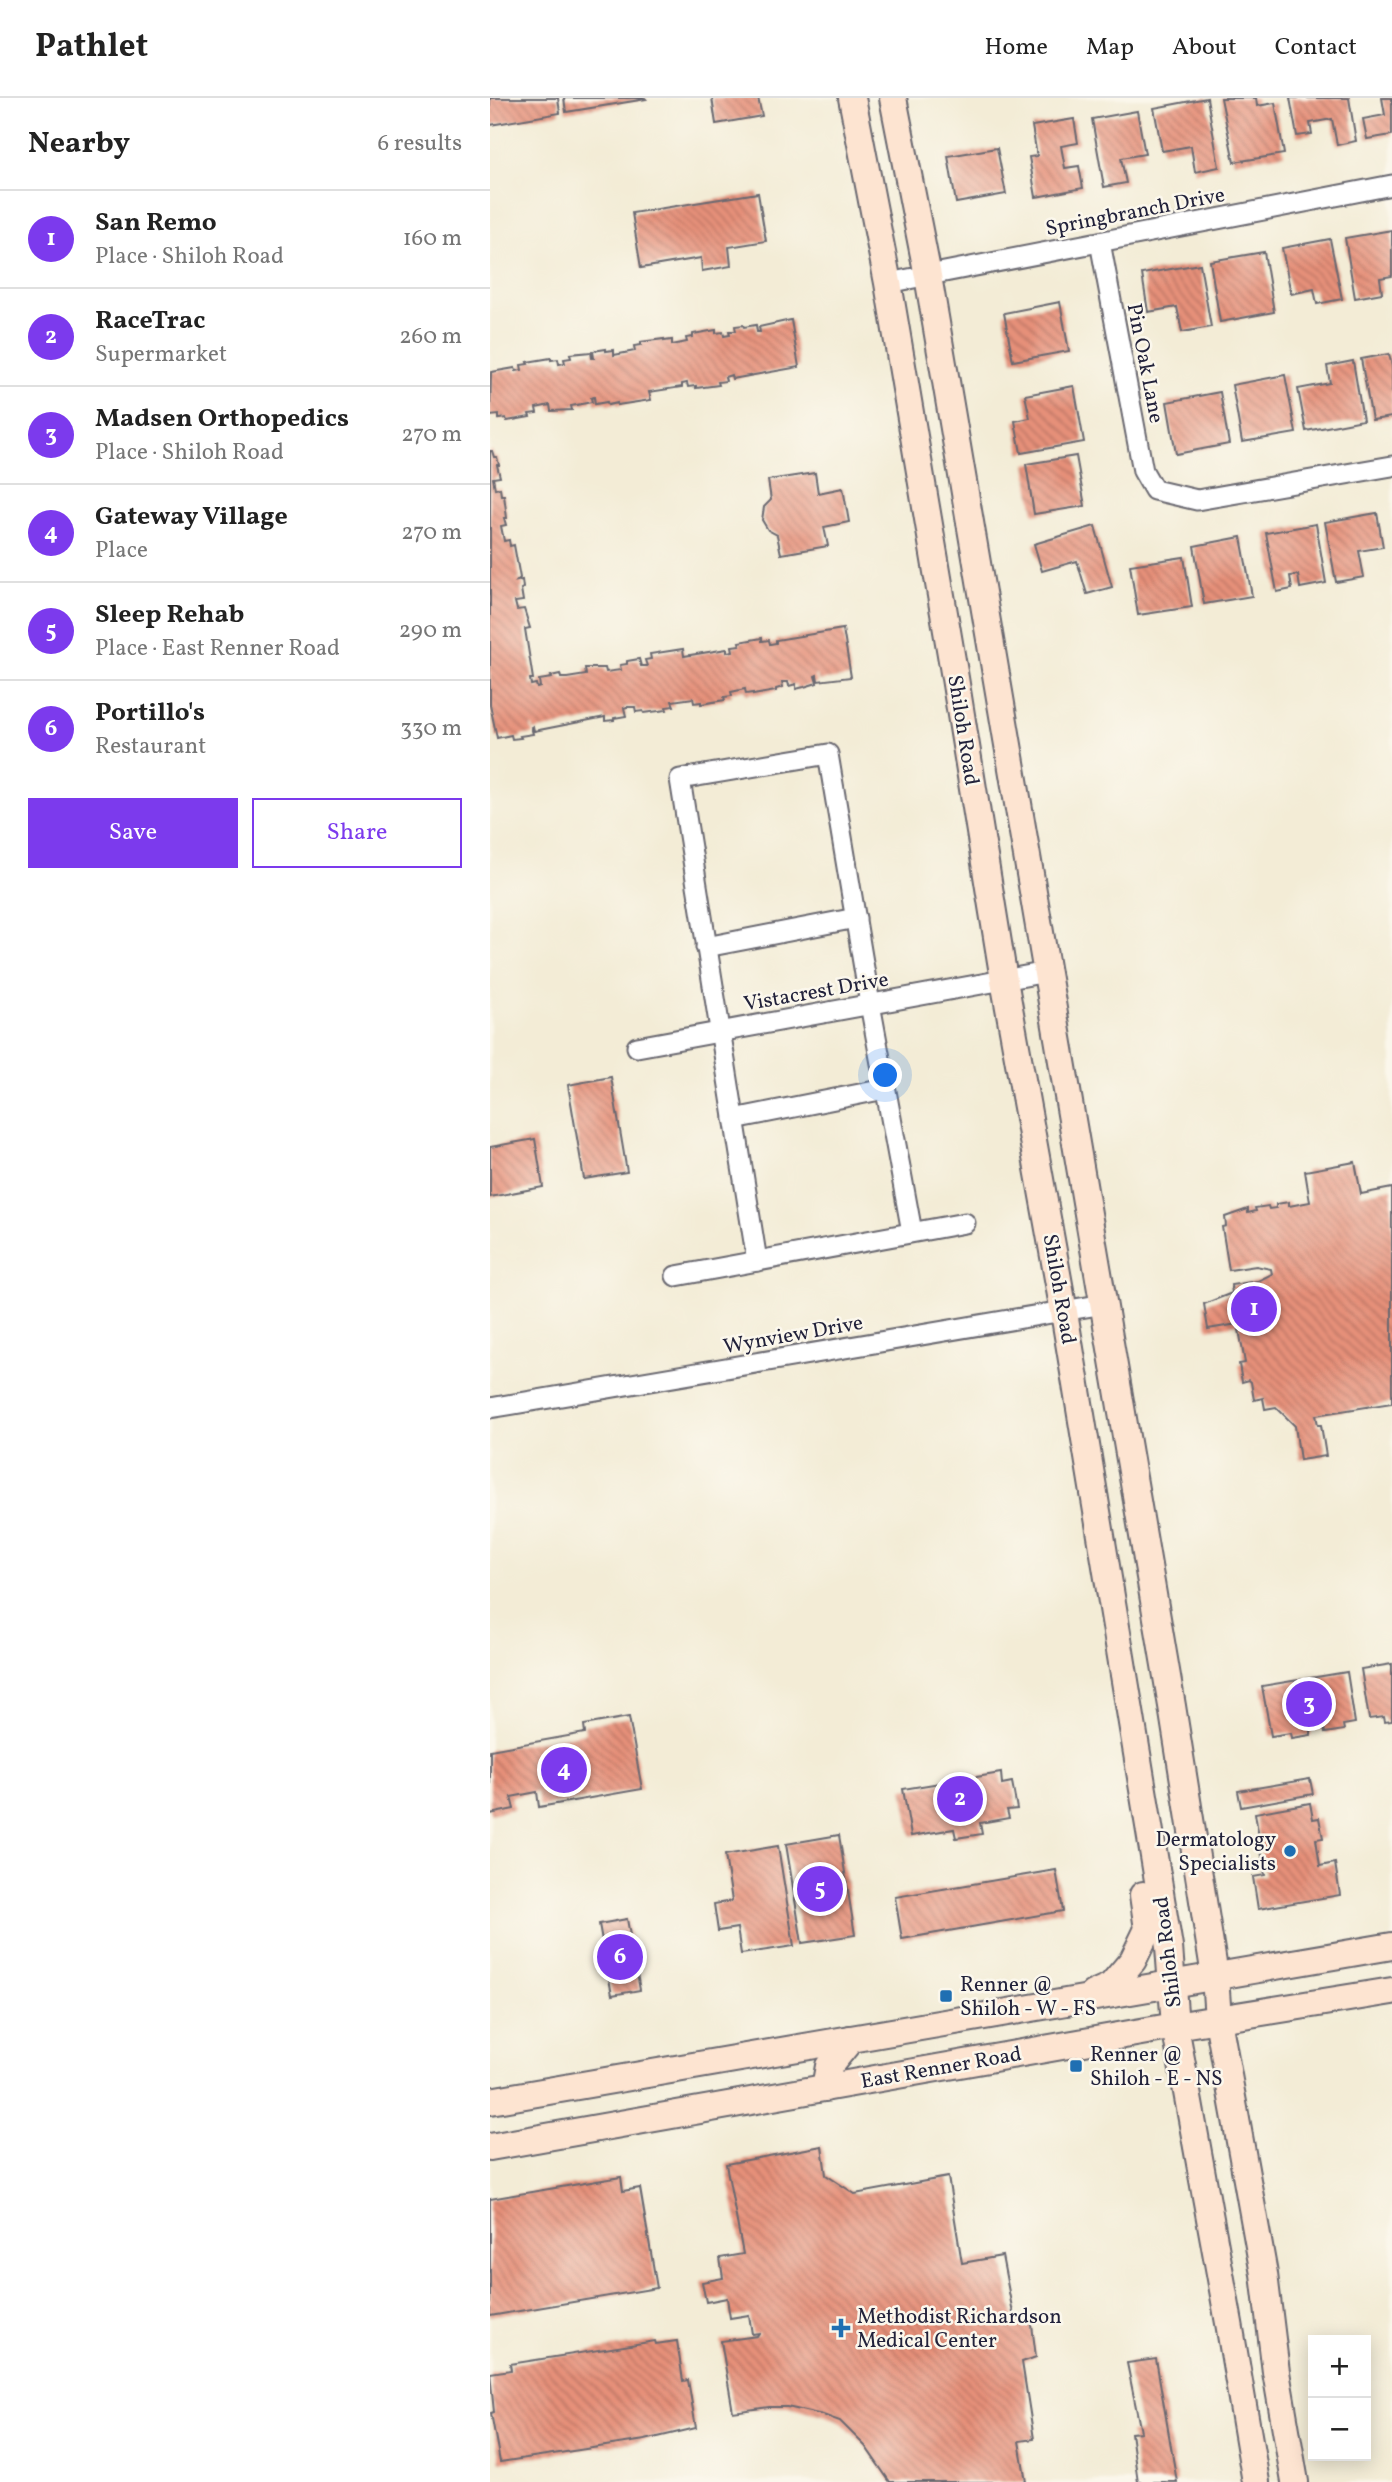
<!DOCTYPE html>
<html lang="en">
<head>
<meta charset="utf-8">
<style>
  body { margin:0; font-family:Vollkorn,serif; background:#f2f2f2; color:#222 }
  .controls { position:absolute; right:21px; bottom:21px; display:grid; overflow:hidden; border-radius:0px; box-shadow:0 4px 18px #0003 }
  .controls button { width:63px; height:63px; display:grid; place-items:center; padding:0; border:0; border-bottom:2px solid #e0e0e0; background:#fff; color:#222; font:35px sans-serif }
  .you { position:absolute; left:396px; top:978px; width:24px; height:24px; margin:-18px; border:5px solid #fff; border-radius:50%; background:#1a73e8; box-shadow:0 0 0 10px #1a73e833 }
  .badge { display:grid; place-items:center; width:46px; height:46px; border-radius:50%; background:#7c3aed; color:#fff; font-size:23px; font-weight:700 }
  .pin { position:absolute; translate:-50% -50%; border:4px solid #fff; box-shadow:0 2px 7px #0006 }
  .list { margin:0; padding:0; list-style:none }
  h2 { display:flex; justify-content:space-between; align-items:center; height:91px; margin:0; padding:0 28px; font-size:30px }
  h2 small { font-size:23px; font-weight:400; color:#767676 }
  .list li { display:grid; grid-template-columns:46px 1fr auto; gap:21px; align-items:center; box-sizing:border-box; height:98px; padding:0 28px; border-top:2px solid #e0e0e0 }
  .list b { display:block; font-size:26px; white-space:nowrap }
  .list p { margin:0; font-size:23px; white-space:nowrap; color:#767676 }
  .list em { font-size:23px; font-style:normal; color:#767676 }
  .actions { display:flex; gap:14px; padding:21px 28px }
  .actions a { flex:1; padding:16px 0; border:2px solid #7c3aed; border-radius:0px; text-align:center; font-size:24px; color:#7c3aed }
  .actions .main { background:#7c3aed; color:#fff }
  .map { position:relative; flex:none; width:902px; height:2384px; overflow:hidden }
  header { display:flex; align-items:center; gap:42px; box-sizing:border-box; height:98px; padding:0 35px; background:#fff; border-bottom:2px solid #e0e0e0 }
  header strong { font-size:33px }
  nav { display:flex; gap:38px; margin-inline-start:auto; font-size:24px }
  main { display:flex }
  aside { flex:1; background:#fff }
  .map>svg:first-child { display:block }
</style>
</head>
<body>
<header>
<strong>Pathlet</strong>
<nav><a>Home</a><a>Map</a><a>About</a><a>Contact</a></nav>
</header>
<main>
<aside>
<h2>Nearby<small>6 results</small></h2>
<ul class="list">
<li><span class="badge">1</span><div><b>San Remo</b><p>Place · Shiloh Road</p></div><em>160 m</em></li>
<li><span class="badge">2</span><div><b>RaceTrac</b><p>Supermarket</p></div><em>260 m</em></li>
<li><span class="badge">3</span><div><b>Madsen Orthopedics</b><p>Place · Shiloh Road</p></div><em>270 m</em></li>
<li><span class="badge">4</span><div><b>Gateway Village</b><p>Place</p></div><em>270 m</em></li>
<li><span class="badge">5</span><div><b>Sleep Rehab</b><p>Place · East Renner Road</p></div><em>290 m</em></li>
<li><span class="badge">6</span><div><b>Portillo's</b><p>Restaurant</p></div><em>330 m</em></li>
</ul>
<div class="actions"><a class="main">Save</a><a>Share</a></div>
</aside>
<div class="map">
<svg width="902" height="2384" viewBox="0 0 902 2384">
  <defs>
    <pattern id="building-back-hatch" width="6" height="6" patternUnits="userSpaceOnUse" patternTransform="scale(1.75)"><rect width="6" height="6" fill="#e69079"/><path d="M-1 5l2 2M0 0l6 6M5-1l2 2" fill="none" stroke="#ba7564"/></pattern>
  </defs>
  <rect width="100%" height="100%" fill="#fbf7ec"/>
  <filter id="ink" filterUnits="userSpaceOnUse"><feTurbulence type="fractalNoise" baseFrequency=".0143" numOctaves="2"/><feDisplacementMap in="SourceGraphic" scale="14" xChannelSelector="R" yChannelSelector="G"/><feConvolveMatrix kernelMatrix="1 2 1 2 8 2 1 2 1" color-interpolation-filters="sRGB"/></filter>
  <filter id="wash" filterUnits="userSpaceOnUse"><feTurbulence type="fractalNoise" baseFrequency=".00686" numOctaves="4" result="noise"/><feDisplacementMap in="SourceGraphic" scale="28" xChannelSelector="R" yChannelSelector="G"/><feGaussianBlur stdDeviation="1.57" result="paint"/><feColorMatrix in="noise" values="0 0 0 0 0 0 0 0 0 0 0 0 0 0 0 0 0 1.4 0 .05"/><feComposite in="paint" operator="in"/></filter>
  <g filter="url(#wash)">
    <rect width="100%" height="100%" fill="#f3ecd6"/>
    <g id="blocks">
      <!-- building -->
      <g fill="url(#building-back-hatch)">
        <path d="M0,0H68L70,15L0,27Z"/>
        <path d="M74,0H155L156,1L76,14Z"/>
        <path d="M222,0H268L272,18L226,26Z"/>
        <path d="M717,0L729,69L705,74L701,48L672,53L664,10Z"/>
        <path d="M731,0H766L767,8L785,5L794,56L744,64Z"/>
        <path d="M800,0H859L866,43L847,47L842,21L820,25L822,36L807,38Z"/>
        <path d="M892,0H902V37L877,41L873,21L895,17Z"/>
        <path d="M647,13L655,56L631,60L636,85L614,89L602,21Z"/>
        <path d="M584,21L588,45L571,48L575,70L589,68L593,90L546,99L539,59L547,58L542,28Z"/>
        <path d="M507,50L516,96L466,105L458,58Z"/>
        <path d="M268,95L276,143L239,149L241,168L212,173L211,160L151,170L142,115Z"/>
        <path d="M902,132V178L890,180L892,195L865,200L855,140Z"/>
        <path d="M840,141L852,201L827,206L824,191L801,196L792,150Z"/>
        <path d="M774,154L784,214L730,224L720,163Z"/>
        <path d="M710,166L721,229L692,234L687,209L658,214L652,176Z"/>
        <path d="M570,204L579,253L523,263L514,215Z"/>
        <path d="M301,222L309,269L242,281L241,277L235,279L236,283L228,284L229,287L206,290V288L198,289L197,285L192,286V289L159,294L161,302L127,307V305L118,307L117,304L105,306L104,299L101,300L102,304L81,308L82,312L61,313L60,307L46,310L47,315L39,316L40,319L17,323L16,320L9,321V317L0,318L1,274L25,270L26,273L32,272L31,267L38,266L37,264L61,260V262L68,261L69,266L75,265L74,261L81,260L80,256L101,254L102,260H104L103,253L116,251V253L124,252V257L145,253L144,248L151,247V244L174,241V243L182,242V247L197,244L196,240L203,239V236L226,232V235L233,234L234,238L240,237L239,233H246L245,228L253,227L254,229L266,227L267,234H270L269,229Z"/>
        <path d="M899,256L902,268V319L882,322L871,261Z"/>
        <path d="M863,263L873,322L816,333L808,291L840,285L837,268Z"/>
        <path d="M795,277L806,335L752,344L742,287Z"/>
        <path d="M584,288L594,344L531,355L525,323L540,320L535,297Z"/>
        <path d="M730,294L739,346L686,356L677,304Z"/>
        <path d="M0,353H2L4,359H7L9,367H7L10,379L3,380L5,391L10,390L11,397H14L17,420H14L16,427L11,428L14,443L19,442L20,448L24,447L30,480L27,483L32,482L33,490L31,491L33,503L25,504L27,512L34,511L40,530L35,531L43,581H40L41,587L46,586L47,590L50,589L49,582L62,580L61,578L70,576L71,580H77L96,577L95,570H115L116,574L131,572L130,567L137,566V563L149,561L151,568H157L155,562L161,561L160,556L193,551L194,558L237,551V554L243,553L242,548L250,547L249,544L272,540V543L279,542L280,546L286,545V542L353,531L361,579L328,583L327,577L325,578L327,585L314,589L306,591V586L299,588L298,584H292L293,589L286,591V593L263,597V595L256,596L255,591L241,594L242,598L234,599L235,602L211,606V604L204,605L203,600L182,603L184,608L176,609L177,612L154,615L153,613L146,614L145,609H137L134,610L136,618L124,620V622L115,623V619L44,633L43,628L41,629L43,636L30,638L31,640L22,641L21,637L7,640L0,607Z"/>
        <path d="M586,358L595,408L544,416L536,366Z"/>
        <path d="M325,375L328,395L353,390L359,424L334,429L338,448L291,456L287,437L278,432L272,422L274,409L281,402L278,382Z"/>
        <path d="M887,415L893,449L869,453L874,479L846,484L835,424Z"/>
        <path d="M826,426L836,485L810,490L808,477L800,478L802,491L787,494L776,435Z"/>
        <path d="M605,428L622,489L597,496L587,463L552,473L544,446Z"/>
        <path d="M751,439L762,498L714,506L704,448Z"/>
        <path d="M694,459L702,509L648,517L640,467Z"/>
        <path d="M121,979L137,1074L94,1081L78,987Z"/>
        <path d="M45,1041L53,1089L0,1099V1049Z"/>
        <path d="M865,1064L871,1096L902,1090V1305L826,1317L828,1327H831L836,1358L810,1362L805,1328L786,1309L775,1311L773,1300L764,1302L761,1284L759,1282L752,1284L749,1266L755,1265L748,1226L718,1231L714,1206L742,1195L741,1187L768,1183L782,1176L781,1171L766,1168L739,1172L732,1129L736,1128L735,1119L758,1111V1115L766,1113L765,1110L778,1108L779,1111L786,1110V1106L799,1104V1108L820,1104L815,1073Z"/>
        <path d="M902,1566V1623L895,1624L894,1619L879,1621L871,1571Z"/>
        <path d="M857,1574L865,1625L853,1627L854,1632L835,1635L834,1630L821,1632V1637L802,1640L801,1635L781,1638L772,1588Z"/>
        <path d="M139,1619L152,1691L49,1709L47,1694L21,1699L24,1711L0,1716V1652L95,1635L94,1627Z"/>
        <path d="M511,1675L512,1686L522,1684L527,1711L517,1712L519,1720L490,1725L492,1736L466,1740L464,1731L421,1738L413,1691Z"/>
        <path d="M820,1681L823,1696L751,1709L748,1693Z"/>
        <path d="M820,1705L823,1721L829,1720L833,1740L826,1741L830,1768L845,1765L850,1797L768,1811L763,1779L775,1777L765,1715Z"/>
        <path d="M349,1737L365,1837L312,1845L296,1746Z"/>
        <path d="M288,1748L304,1848L251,1856L247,1830L228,1833L224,1806L242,1803L235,1757Z"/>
        <path d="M566,1772L573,1813L412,1841L405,1799Z"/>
        <path d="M137,1821L150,1892L122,1897L109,1826Z"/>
        <path d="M332,2048L336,2077L365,2096L458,2079L472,2165L512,2158L524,2220L541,2219L546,2259L532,2264L544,2341L529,2343L536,2384H400L375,2348L350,2323L333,2317L297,2309H279L243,2314L231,2243L267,2238L269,2235L262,2236L259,2217L240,2220L237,2200L216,2204L212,2184L233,2180L230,2160L253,2156L236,2066Z"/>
        <path d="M131,2079L133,2093L150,2090L167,2190L0,2218V2101Z"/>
        <path d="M165,2243L166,2246L187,2243L193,2283L198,2282L206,2330L155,2342L10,2364L1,2315L4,2314L0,2275L21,2272L20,2266Z"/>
        <path d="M666,2261L687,2384H648L641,2335L651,2334L637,2265Z"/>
      </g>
    </g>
  </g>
  <g filter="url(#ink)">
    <use href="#blocks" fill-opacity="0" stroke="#6b6971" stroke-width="2"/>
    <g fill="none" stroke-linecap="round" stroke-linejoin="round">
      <defs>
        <g id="street">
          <path d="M610,144L653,373L664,392L707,402L902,368"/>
          <path d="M398,185L902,87"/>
          <path d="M216,849L366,820"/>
          <path d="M147,949L557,874"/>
          <path d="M244,1021L395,991"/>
          <path d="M267,1163L190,681L338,656L380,906L422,1134"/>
          <path d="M186,1178L475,1125"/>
          <path d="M0,1310L614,1206"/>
        </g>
        <g id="secondary">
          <path d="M362,0L398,185L465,580L514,882L574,1214L679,1849L685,1928L739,2225L766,2384"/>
          <path d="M403,0L438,178L682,1608L725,1878L728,1922L774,2176L786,2274L805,2384"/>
          <path d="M603,1896L621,1888L643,1862L658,1831L653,1797"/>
          <path d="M335,1990L339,1968L361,1941"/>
          <path d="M0,2003L902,1848"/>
          <path d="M0,2049L685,1928L902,1893"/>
        </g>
      </defs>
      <!-- street casing -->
      <use href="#street" stroke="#6b6971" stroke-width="23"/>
      <!-- secondary casing -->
      <use href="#secondary" stroke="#6b6971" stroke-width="30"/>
      <!-- street -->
      <use href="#street" stroke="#fff" stroke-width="19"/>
      <!-- secondary -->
      <use href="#secondary" stroke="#fde4d1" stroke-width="26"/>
    </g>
  </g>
  <!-- markers -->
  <g fill="#1f6fb2" stroke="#fbf7ec" stroke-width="2.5">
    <circle cx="800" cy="1753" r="7"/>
    <rect x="449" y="1891" width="14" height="14" rx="3.5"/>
    <rect x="579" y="1961" width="14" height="14" rx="3.5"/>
    <path d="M347.5 2219.5h7v7h7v7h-7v7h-7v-7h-7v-7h7z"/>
  </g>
  <g text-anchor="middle" stroke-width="5" stroke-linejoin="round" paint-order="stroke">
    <!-- street labels -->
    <g font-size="21" fill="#22223b" stroke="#fbf7ec">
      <text transform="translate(645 113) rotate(-11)" y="7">Springbranch Drive</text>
      <text transform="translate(656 265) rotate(79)" y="7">Pin Oak Lane</text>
      <text transform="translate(474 632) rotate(81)" y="7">Shiloh Road</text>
      <text transform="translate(326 893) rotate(-10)" y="7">Vistacrest Drive</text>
      <text transform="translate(570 1191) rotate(80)" y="7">Shiloh Road</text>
      <text transform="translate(303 1236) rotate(-10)" y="7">Wynview Drive</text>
      <text transform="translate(677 1854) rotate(-97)" y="7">Shiloh Road</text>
      <text transform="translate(451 1969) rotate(-10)" y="7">East Renner Road</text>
    </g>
    <!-- poi labels -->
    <g font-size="21" fill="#22223b" stroke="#fbf7ec" text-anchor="start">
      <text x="786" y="1748" text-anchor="end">Dermatology<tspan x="786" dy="24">Specialists</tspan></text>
      <text x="470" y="1893">Renner @<tspan x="470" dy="24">Shiloh - W - FS</tspan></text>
      <text x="600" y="1963">Renner @<tspan x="600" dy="24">Shiloh - E - NS</tspan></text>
      <text x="367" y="2225">Methodist Richardson<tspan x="367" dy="24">Medical Center</tspan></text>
    </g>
  </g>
</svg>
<div class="controls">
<button>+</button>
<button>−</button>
</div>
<div class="you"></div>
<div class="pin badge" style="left:764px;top:1211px">1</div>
<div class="pin badge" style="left:470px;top:1701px">2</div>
<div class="pin badge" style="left:819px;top:1606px">3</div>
<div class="pin badge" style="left:74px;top:1672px">4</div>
<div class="pin badge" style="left:330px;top:1791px">5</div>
<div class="pin badge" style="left:130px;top:1859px">6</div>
</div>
</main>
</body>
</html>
